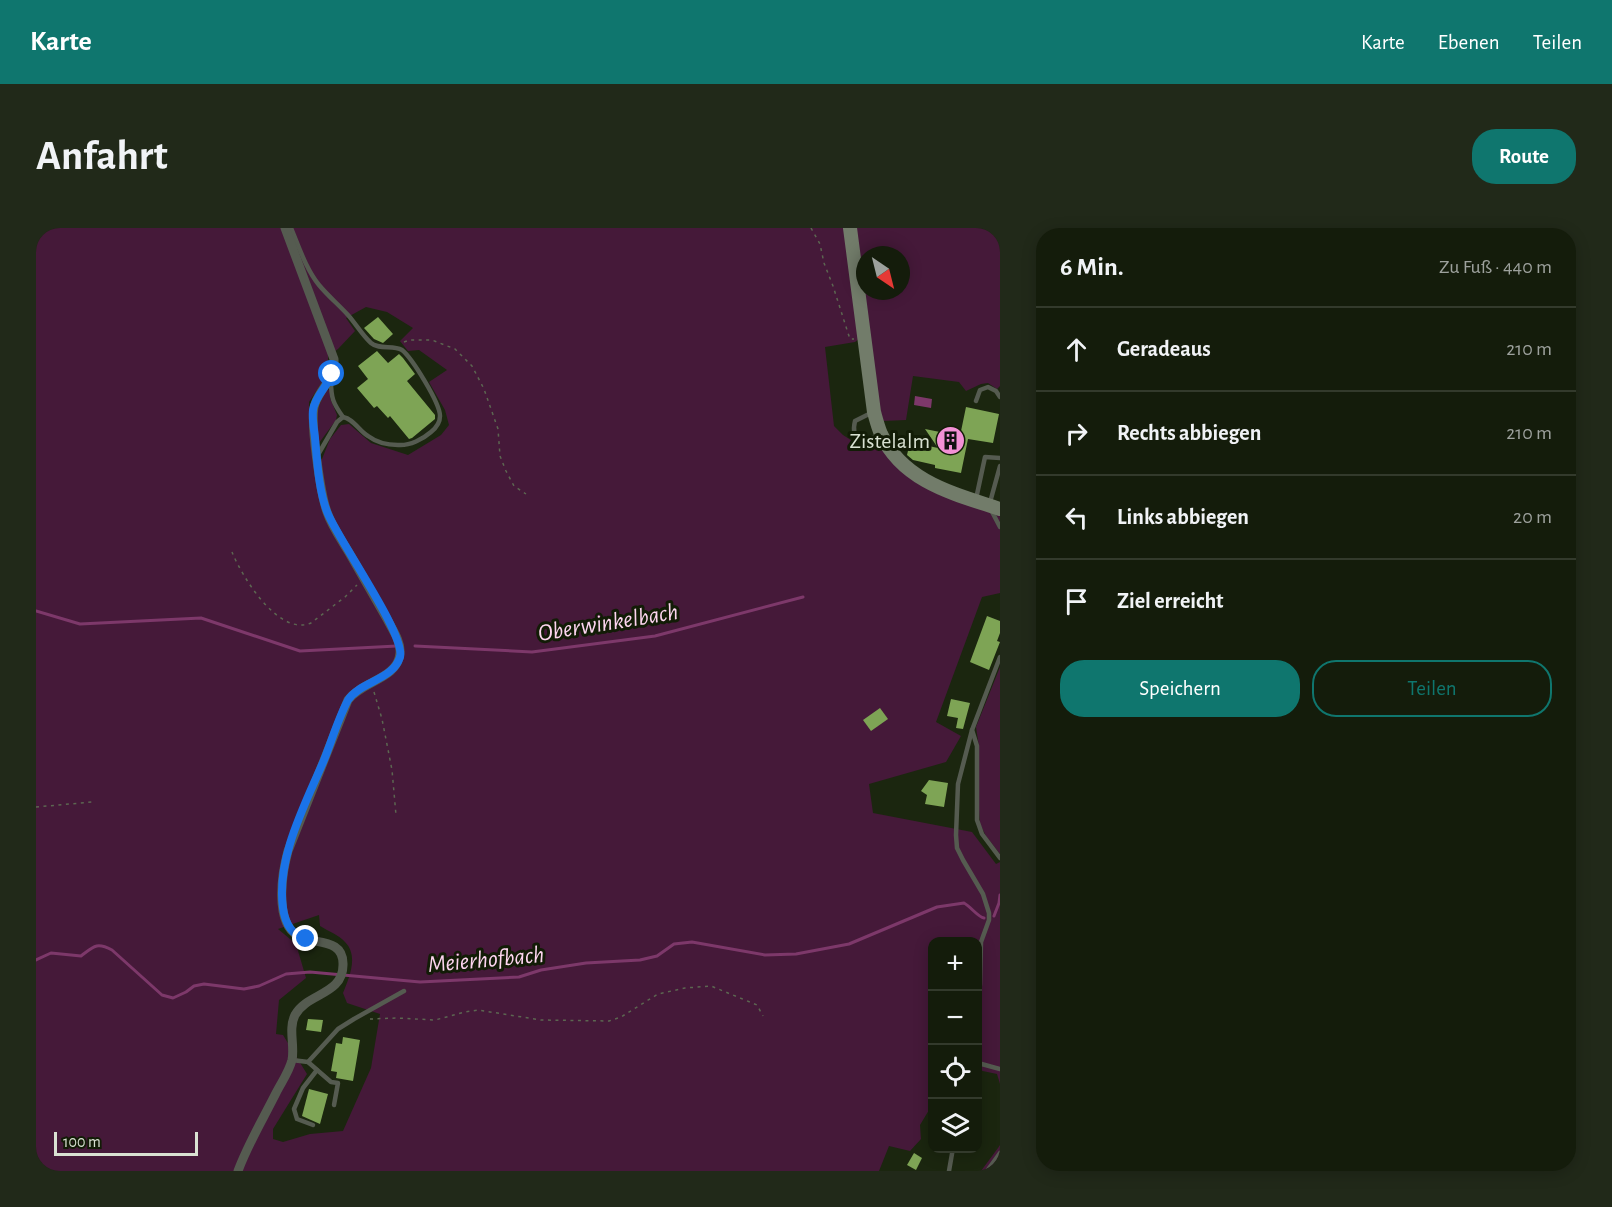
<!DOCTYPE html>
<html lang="de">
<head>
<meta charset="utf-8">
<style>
  body { margin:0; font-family:"Alegreya Sans",sans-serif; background:#212919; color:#f1f3f6 }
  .controls { position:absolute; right:18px; bottom:18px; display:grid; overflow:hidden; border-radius:12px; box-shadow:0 3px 15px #0003 }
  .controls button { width:54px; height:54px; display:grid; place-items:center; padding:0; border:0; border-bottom:2px solid #333a2c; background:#141c0b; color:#f1f3f6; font:30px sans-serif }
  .compass { position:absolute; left:820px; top:18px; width:54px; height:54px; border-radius:50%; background:#141c0b; box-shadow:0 3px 15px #0003; rotate:145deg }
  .scale { position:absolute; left:18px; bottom:15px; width:144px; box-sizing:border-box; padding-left:6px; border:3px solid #d9e1d2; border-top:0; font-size:16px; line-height:21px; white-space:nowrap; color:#d9e1d2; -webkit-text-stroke:4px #121c06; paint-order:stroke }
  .stop { position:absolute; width:18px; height:18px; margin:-14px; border:4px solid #1a73e8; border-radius:50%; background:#fff }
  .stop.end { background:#1a73e8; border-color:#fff; box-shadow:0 2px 6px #0008 }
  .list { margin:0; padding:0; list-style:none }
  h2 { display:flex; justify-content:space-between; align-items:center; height:78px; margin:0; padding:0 24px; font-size:26px }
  h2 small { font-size:20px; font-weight:400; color:#9da19d }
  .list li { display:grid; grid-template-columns:39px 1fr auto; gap:18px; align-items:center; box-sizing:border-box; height:84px; padding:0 24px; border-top:2px solid #333a2c }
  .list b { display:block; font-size:22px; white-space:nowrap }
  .list em { font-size:20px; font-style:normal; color:#9da19d }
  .actions { display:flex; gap:12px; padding:18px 24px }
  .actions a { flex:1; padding:14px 0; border:2px solid #0f766e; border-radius:24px; text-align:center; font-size:21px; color:#0f766e }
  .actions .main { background:#0f766e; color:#fff }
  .icon { flex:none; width:33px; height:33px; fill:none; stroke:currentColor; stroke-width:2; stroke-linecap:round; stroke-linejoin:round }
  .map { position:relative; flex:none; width:964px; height:943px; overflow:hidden; border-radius:24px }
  header { display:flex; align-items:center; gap:36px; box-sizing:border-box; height:84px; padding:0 30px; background:#0f766e; color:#fff }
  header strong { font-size:28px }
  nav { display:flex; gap:33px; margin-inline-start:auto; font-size:21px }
  .intro { display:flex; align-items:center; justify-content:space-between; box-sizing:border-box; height:144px; padding:0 36px }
  h1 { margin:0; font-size:42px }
  .button { padding:15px 27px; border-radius:24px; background:#0f766e; color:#fff; font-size:21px; font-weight:700 }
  main { display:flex; gap:36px; padding:0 36px }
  aside { flex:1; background:#141c0b; border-radius:24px; box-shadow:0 3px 15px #0003 }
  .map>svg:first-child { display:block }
</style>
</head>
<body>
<header>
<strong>Karte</strong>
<nav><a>Karte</a><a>Ebenen</a><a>Teilen</a></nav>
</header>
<div class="intro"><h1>Anfahrt</h1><a class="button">Route</a></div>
<main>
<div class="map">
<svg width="964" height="943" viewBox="0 0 964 943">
  <rect width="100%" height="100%" fill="#1b260f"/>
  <!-- green -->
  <g fill="#451939" fill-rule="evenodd">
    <path d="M0,0H810L824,110L819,114L789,119L798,198L807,207L821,216L838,217L849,223L882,255L904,267L964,286V365L946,369L900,494L925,508L910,534L833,556L837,585L936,604L960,636L964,634V856L961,846L942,842V714H897L896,877L884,897L885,911L874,923L853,918L843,943H0ZM330,79L351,84L377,100L364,113L372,123L383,122L411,142L393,154L409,182L413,197L405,207L372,227L335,215L313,196L305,197L294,211L286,231L278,233L273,193V174L292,145V128L302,121L319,103L310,90ZM283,687L284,698C292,703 303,707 309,714C323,728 313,750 307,765L311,775L344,786L335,840L307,903L274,906L247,914L237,911V901L271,846L247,807L240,806L243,772L270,750L260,716L242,701Z"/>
    <path d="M818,0H964V158L961,161L952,155L945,156L930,163L923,154L877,148L870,192L847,193L841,171ZM829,27H865V63H829Z"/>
    <path d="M291,161L294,162V170L301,187L300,192L283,215C281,190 278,184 291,161Z"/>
    <path d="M964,439V626L950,608L944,596L942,568L943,519L940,499Z"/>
    <path d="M964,917V943H945L962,920Z"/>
  </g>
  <!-- water -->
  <path fill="#7d386a" d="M879,168L896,171L895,180L878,177Z"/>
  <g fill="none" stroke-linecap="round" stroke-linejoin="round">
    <!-- stream -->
    <g stroke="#7d386a" stroke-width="3">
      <path d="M0,383L44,396L165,390L264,423L361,418"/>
      <path d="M379,418L496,424L619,408L767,369"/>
      <path d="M958,688L963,675L964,667"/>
      <path d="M0,732L15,725L45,728C58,718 61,714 76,722L126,767L137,770L150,764L158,758L168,756L208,761L223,758L250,746L274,744L384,754L483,749L505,742L550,735L604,732L621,728L638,716L656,714L729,727L760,726L813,716L901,679L928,675C935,679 942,689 948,690"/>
    </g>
  </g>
  <!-- building -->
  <g fill="#7ea455">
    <path d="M342,89L357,106L347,115L338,111L328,100Z"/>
    <path d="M341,123L352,135L363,126L367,130L379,146L371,153L399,187V191L376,210L373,211L354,188L352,190L341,178L338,180L321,160L332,151L322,138Z"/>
    <path d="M930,179L963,186L957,215L932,211L925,245L899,240V237L877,232L871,227L874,214L902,220L889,201L924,208Z"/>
    <path d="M951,388L964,393V405L961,413L964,414L953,442L934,434Z"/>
    <path d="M915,471L934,475L927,501L920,500L922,490L911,488Z"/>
    <path d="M844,480L852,491L835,503L827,492Z"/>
    <path d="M893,552L912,555L908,579L889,576L891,567L885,563Z"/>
    <path d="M272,791L287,792L285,804L270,802Z"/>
    <path d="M307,809L324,812L317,853L300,850L301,844L295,843L300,815L306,816Z"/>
    <path d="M273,861L292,866L284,896L266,888Z"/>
    <path d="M878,925L886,930L880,942L871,937Z"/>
  </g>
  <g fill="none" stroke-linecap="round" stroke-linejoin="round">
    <!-- path -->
    <g stroke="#5c6651" stroke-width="1.5" stroke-dasharray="3 4.5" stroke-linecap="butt">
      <path d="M775,0L784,16L788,35L797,58L812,105L814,111H818"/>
      <path d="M368,114L374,112H396L419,121L436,138L448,161L462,201L464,228L470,243L478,258L490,266"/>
      <path d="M196,324C206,349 243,409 275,395L309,369L321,357"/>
      <path d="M338,464L346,491L356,542L360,587"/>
      <path d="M0,579L56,574"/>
      <path d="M334,791L360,790L399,792L429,784L442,782L505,792L573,793L585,789L622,766L649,760L675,758L721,777L727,788"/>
    </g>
    <!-- lane -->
    <g stroke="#555b50" stroke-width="4.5">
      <path d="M255,0C263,19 270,41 283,57C292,68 303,77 312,87C320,96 326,107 335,115C343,122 357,117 366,122C376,130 404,175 404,188C404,195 400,200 395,204C387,211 374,218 362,217C352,217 340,214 332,208C323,203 318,191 307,189L301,194L283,225"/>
      <path d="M295,153C295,170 297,175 307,189"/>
      <path d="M940,173L944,162L952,159L960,163L964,169"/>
      <path d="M835,185L819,193C814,214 828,212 843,208"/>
      <path d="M964,238L953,278L964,299"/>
      <path d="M940,271L949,229L964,230"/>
      <path d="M964,429L936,502L941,518V592L946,606L964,630"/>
      <path d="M936,502L922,556L920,607L921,620L927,632L947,666L953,685V692L945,714L944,756L942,777"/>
      <path d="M256,832L272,834L295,854L302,855L298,877"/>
      <path d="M272,834L302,801L318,791L368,763"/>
      <path d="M942,835L964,841"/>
      <path d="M277,897L261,891L258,881L267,860L281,842"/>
      <path d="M913,943L917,920"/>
      <path d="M951,943L964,925"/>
    </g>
    <!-- street -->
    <g stroke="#555b50" stroke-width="9">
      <path d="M0,936L2,943"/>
      <path d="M202,943C212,916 227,891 240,865C245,855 253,844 256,832C259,818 252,801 259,787C271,765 307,767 307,737C308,709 277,717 262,708C238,694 246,645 252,623L312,472C326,453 362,451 364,425C365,413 356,401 351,391C339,370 327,349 315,328C307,314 296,299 291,284C285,267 273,191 279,176C285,158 299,152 298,131L249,0"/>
    </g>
    <!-- secondary -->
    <path stroke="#727c6a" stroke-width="14" d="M814,0L838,184C840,191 842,199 845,206C867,254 919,266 964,281"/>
  </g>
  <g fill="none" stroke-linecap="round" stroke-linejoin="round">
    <!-- route -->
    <path stroke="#1a73e8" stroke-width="8" d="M270,711C255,707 249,695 247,680C240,630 269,577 288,532C296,512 302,491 312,472C325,453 357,452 364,429C370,407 303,313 292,286C283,265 281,233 279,210C278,201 276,191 277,182C279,168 291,159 296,146"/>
  </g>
  <!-- icons -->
  <defs>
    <symbol id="building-disc" viewBox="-11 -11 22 22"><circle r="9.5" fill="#f391d5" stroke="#121c06"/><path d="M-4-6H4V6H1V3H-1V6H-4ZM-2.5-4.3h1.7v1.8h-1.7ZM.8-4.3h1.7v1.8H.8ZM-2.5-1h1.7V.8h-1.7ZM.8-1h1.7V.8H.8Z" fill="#111"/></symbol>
  </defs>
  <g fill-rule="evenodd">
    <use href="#building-disc" x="898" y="196" width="33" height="33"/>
  </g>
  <g text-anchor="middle" stroke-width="6" stroke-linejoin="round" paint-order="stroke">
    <!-- poi labels -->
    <g font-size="22" fill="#d9e1d2" stroke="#121c06" text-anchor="end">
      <text x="894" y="220">Zistelalm</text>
    </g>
    <!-- water labels -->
    <g font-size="24" font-style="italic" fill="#fed5f0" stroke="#121c06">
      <text transform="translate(572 394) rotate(-9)" y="8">Oberwinkelbach</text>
      <text transform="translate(450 731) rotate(-5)" y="8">Meierhofbach</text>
    </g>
  </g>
</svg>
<div class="controls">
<button>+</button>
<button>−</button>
<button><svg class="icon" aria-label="locate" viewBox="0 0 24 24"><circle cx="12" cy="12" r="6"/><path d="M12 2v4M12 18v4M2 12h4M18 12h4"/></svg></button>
<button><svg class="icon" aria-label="layers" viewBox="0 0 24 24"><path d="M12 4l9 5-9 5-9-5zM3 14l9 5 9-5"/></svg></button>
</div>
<svg class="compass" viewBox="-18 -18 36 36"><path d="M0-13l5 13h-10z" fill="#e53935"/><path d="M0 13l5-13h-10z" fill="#9da19d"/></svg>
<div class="scale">100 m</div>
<div class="stop" style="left:296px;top:146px"></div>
<div class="stop end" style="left:270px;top:711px"></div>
</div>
<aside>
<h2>6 Min.<small>Zu Fuß · 440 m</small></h2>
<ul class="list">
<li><svg class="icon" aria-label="ahead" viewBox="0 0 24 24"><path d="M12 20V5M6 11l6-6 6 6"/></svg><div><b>Geradeaus</b></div><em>210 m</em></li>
<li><svg class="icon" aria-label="right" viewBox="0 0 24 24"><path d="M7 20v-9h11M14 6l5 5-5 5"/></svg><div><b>Rechts abbiegen</b></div><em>210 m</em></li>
<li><svg class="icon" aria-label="left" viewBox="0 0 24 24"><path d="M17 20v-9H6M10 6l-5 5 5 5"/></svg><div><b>Links abbiegen</b></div><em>20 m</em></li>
<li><svg class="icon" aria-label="arrive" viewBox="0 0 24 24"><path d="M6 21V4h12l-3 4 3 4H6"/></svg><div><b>Ziel erreicht</b></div></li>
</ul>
<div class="actions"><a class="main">Speichern</a><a>Teilen</a></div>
</aside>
</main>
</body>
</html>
